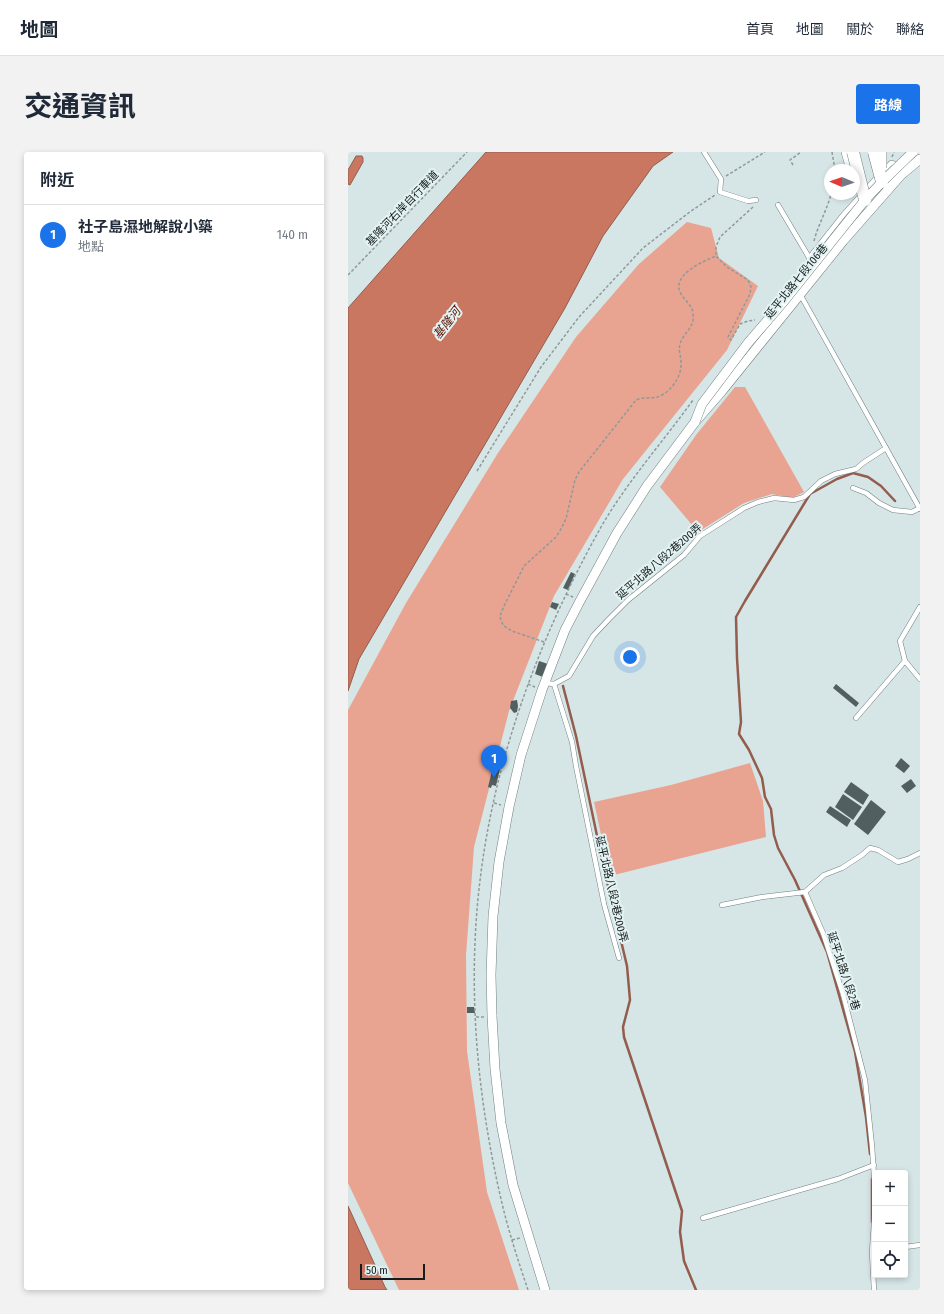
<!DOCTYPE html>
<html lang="zh-TW">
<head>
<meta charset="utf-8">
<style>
  body { margin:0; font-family:"Fira Sans Condensed","Noto Sans TC",sans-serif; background:#f2f2f3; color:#1f2937 }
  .controls { position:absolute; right:12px; bottom:12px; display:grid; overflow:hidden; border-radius:4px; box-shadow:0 2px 6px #0003 }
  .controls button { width:36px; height:36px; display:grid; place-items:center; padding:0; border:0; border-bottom:1px solid #e0e1e3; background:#fff; color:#1f2937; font:20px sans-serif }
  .compass { position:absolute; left:476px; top:12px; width:36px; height:36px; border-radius:50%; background:#fff; box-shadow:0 2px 6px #0003; rotate:272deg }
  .scale { position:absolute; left:12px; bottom:10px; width:65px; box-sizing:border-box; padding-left:4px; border:2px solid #171c1c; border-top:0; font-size:11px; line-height:14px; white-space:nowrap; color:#171c1c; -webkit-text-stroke:3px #e3f3f3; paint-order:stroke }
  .you { position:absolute; left:282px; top:505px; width:14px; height:14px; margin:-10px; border:3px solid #fff; border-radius:50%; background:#1a73e8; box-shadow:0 0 0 6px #1a73e833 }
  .badge { display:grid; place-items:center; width:26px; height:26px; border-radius:50%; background:#1a73e8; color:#fff; font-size:13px; font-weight:700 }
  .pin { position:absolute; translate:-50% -33px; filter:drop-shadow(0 1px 2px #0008) }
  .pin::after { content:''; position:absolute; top:21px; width:14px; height:12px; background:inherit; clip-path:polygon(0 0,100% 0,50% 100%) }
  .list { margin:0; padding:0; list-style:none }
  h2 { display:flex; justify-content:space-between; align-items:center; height:52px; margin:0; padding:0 16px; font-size:17px }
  h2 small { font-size:13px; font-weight:400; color:#747a83 }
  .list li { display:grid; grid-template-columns:26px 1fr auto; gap:12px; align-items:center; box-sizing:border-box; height:60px; padding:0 16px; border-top:1px solid #e0e1e3 }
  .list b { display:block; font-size:15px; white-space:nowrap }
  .list p { margin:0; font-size:13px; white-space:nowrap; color:#747a83 }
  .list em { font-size:13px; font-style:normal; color:#747a83 }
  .icon { flex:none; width:22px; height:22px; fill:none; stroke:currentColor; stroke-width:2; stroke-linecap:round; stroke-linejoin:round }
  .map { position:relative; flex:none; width:572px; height:1138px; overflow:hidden; border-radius:4px }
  header { display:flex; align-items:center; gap:24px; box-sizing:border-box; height:56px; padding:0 20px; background:#fff; border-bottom:1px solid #e0e1e3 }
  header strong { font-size:19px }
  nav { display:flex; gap:22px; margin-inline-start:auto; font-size:14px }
  .intro { display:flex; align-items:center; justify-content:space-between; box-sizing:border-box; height:96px; padding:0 24px }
  h1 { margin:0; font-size:28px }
  .button { padding:10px 18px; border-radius:4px; background:#1a73e8; color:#fff; font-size:14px; font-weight:700 }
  main { display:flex; gap:24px; padding:0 24px }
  aside { flex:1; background:#fff; border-radius:4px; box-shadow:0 2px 6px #0003 }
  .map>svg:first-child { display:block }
</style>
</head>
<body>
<header>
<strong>地圖</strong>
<nav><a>首頁</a><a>地圖</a><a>關於</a><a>聯絡</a></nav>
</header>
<div class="intro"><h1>交通資訊</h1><a class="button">路線</a></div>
<main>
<aside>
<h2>附近<small></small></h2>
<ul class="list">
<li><span class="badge">1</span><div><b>社子島濕地解說小築</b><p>地點</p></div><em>140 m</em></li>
</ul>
</aside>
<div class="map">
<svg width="572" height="1138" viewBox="0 0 572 1138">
  <rect width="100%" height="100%" fill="#d6e5e6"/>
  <!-- green -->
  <g fill="#e9a391">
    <path d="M339,70L363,76L371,106L410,134L379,198L275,327L206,444L161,559L126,695L118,803L119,899L139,1040L171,1138H51L0,1031V558L58,451L150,301L228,185L291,112Z"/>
    <path d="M387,235H397L456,340L444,346L424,342L396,351L350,380L312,335L348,283Z"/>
    <path d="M402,611L415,649L418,685L262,724L246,650L323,633Z"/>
  </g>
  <!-- water -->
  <g fill="#ca7762" stroke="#945c4d">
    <path d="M138,0H325L305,14L255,84L217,156L11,507L0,539V156Z"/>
    <path d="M8,4H14L15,6V10L2,33L0,32V18Z"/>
    <path d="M0,1054L37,1135L39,1138H0Z"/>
  </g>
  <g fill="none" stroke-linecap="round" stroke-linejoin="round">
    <!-- stream -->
    <g stroke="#945c4d" stroke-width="2.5">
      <path d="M215,534L228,584L256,717L279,814L282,848L275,875L276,885L334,1059L332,1080L336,1109L348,1138"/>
      <path d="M522,1002L518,965L507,900L479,800L447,728L430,696L426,683L423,657L417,645L414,626L401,598L391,582L393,570L389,506L388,465L397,449L462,342L489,327L505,321L520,325L533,334L547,349"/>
      <path d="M524,1070V1027"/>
    </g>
  </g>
  <!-- building -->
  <g fill="#525f60">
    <path d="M223,420L227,422L220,438L215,436Z"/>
    <path d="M204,450L211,452L208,458L202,455Z"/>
    <path d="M191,509L200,512L195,525L187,522Z"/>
    <path d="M488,532L511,551L508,555L485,536Z"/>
    <path d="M169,548L170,554L169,560L166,561L162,556L163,549Z"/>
    <path d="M553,606L562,614L556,621L547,614Z"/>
    <path d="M147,616L152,617L148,634L144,633L143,636L140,635L144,619L146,620Z"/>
    <path d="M563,627L568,634L559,641L553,634Z"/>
    <path d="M503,630L521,643L515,653L496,640Z"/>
    <path d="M495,642L514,655L505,668L487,655Z"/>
    <path d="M523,648L538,660L520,683L506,672Z"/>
    <path d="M482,654L503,668L499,675L478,660Z"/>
    <path d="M119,855H126L127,861H119Z"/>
  </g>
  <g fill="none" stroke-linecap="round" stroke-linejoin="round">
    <defs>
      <g id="lane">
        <path d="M356,0L373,27L372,40L400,49L408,48"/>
        <path d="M535,19L543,11L552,13"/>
        <path d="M430,53L462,107"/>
        <path d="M461,106L496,62L530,24"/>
        <path d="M452,142L572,357"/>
        <path d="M505,336L518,341L531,351L545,358L564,360L572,356"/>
        <path d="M572,455L552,489L557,509L572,527"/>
        <path d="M197,531L206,532L221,524L245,484L261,467L280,448L336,403L352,384L396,356L410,350L426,346L446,348L456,345L473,329L487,322L508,317L515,311L538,296"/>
        <path d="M206,532L224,590L228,614L256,752L271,806"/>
        <path d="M508,566L557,509"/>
        <path d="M457,740L475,781L495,842L517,928L524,994L527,1040"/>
        <path d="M457,740L476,723L494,716L514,703L522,696L530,698L550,710L560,707L572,701"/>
        <path d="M374,753L414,745L457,740"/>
        <path d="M355,1066L490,1027L526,1013"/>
        <path d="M557,1095L572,1093"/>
        <path d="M526,1138L524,1100L527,1056"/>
      </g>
      <g id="street">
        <path d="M498,0L503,18"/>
        <path d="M197,1138L165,1033L153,971L147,917L144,864L143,823L145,764L151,710L161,655L173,603L194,538L217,478L232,449L269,381L299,334L347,270L374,239L495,89L553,23L572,7"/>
      </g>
    </defs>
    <!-- lane casing -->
    <use href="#lane" stroke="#728080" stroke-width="5.5"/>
    <!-- street casing -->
    <use href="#street" stroke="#728080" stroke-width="10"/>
    <!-- path -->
    <g stroke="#8e9a9a" stroke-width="1.5" stroke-dasharray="3 2" stroke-linecap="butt">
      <path d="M484,0L486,12V18"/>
      <path d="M544,5L546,0"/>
      <path d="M445,13L442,8L453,0"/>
      <path d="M378,24L417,0"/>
      <path d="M405,55L372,85L368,95V104L379,115L400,128L403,135L402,142L380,185L383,188L392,172L400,169L407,168"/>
      <path d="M466,89C470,73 479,58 483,42"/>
      <path d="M0,123L119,0"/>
      <path d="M129,319L193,215L231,165L295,96L343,59L367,43"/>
      <path d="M218,442L225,445"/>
      <path d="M196,490L164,479L156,474L153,469L152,464L156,454L176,414L208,385L213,377L218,367L227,328L231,320L288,248C296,244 306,248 314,243C325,237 334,223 333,210C333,204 330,199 332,192C335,181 347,176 345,162C345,154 337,149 333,142C322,123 356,109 368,104"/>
      <path d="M180,532L187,535"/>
      <path d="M146,651L153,653"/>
      <path d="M128,865H136"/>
      <path d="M164,1088L172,1086"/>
      <path d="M180,1138C170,1108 160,1078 153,1047C131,952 121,855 129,758C140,623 187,493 253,375C279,330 314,291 345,248"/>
    </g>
    <!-- lane -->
    <use href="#lane" stroke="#fff" stroke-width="4.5"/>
    <!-- street -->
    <use href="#street" stroke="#fff" stroke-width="9"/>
    <defs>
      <g id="street-bridge">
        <path d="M534,0V16"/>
        <path d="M347,270L354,252L400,191L437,148L517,48L534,30L565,0"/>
      </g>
      <g id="secondary-bridge">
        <path d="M505,0L517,48"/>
        <path d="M526,0L534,30"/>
      </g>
    </defs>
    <!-- street-bridge casing -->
    <use href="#street-bridge" stroke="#728080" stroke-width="10" stroke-linecap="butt"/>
    <!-- secondary-bridge casing -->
    <use href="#secondary-bridge" stroke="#728080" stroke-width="13" stroke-linecap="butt"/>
    <!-- street-bridge -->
    <use href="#street-bridge" stroke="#fff" stroke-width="9"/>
    <!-- secondary-bridge -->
    <use href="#secondary-bridge" stroke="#fff" stroke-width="12"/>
  </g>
  <g text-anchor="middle" stroke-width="4" stroke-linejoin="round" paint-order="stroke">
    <!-- street labels -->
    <g font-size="11" fill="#171c1c" stroke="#e3f3f3">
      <text transform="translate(54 56) rotate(-46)" y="4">基隆河右岸自行車道</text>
      <text transform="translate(448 129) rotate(-51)" y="4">延平北路七段106巷</text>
      <text transform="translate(311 409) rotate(-41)" y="4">延平北路八段2巷200弄</text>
      <text transform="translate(264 737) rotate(77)" y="4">延平北路八段2巷200弄</text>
      <text transform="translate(496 819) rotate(72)" y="4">延平北路八段2巷</text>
    </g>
    <!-- water labels -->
    <g font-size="12" font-style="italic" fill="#5b1000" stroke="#e3f3f3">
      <text transform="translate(99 171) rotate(-52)" y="4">基隆河</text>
    </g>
  </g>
</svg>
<div class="controls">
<button>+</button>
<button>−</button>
<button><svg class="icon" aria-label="locate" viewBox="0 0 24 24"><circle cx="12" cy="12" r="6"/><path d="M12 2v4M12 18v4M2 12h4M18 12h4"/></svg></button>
</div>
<svg class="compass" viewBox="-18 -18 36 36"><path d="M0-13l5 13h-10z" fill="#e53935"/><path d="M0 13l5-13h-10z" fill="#747a83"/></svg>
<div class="scale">50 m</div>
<div class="you"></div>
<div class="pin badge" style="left:146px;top:626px">1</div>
</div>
</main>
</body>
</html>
